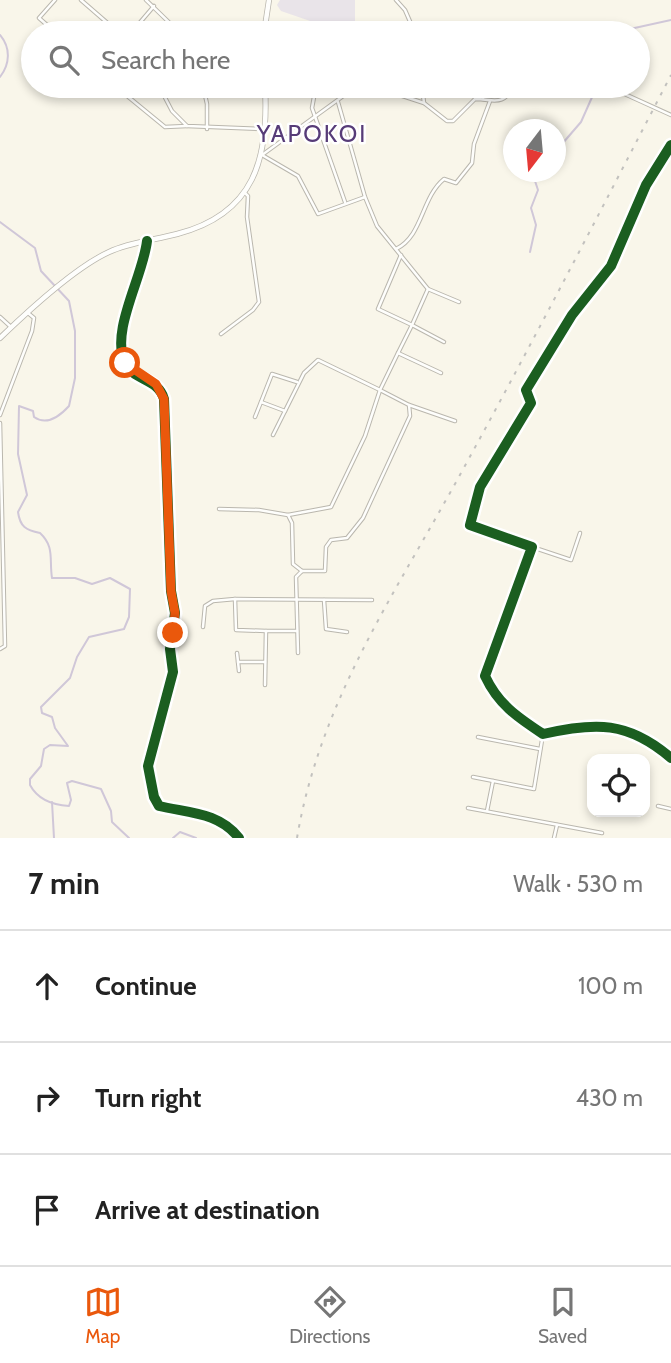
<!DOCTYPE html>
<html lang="en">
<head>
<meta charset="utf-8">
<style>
  body { margin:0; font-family:Cabin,sans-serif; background:#f6f6f6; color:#222 }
  .controls { position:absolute; right:21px; bottom:21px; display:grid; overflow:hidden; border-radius:14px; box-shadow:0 4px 10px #0003 }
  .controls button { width:63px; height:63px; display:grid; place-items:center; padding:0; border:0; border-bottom:2px solid #e0e0e0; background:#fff; color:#222; font:35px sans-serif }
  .compass { position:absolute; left:503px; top:119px; width:63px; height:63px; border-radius:50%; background:#fff; box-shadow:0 4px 10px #0003; rotate:196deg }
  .stop { position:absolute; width:21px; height:21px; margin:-16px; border:5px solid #ea580c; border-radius:50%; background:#fff }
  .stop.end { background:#ea580c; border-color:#fff; box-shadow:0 2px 7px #0008 }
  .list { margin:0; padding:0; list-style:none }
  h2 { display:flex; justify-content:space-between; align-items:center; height:91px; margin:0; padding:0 28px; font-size:30px }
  h2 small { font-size:23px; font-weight:400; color:#767676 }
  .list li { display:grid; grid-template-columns:46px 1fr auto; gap:21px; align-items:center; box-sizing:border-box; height:112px; padding:0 28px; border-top:2px solid #e0e0e0 }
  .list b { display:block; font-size:26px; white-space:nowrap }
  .list em { font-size:23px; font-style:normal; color:#767676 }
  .icon { flex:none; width:38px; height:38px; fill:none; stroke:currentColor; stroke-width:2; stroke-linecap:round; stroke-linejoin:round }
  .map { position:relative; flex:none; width:671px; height:838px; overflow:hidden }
  .search { position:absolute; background:#fff; box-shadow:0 4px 10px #0003; left:21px; right:21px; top:21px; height:77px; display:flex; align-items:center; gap:18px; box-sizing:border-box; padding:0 24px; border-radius:38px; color:#767676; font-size:26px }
  .sheet { height:427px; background:#fff }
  nav { display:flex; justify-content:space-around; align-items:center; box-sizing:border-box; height:98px; border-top:2px solid #e0e0e0; background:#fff; font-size:19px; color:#767676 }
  nav a { display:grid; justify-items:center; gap:4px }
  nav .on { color:#ea580c }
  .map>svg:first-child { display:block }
</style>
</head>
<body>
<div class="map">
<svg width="671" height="838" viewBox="0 0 671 838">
  <rect width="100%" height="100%" fill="#f9f6ea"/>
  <!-- green -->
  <path fill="#e9e4e9" d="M280,0H355V33L312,30L313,22L281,11L277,5Z"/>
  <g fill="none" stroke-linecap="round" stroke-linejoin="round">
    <!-- stream -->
    <g stroke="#d0c7d8" stroke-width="2">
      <path d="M625,33L630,29L671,20"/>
      <path d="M0,35C11,48 10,64 0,77"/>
      <path d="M556,151L581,122L597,86"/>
      <path d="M0,222L35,248L41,271L69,301L75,331V378L69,406C60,416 47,426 34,417L33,411L19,406L18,454L27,495L18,512C20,527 26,530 40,533C55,547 49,559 52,578H75L92,584L110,578L130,589L129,617L124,629L89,637L77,657L70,678L41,707L42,713L52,717L55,728L68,746L50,745L44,749L41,766L30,779V785C38,800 53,805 69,806L71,800L67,783L72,781L101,789L111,811L112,822L129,838"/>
      <path d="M530,252L536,225L531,208L538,190L534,178L537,172"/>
      <path d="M52,802L54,838"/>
      <path d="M173,838L180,832L196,838"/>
    </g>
    <defs>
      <g id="street">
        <path d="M55,0L39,18L56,33"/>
        <path d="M81,0L119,33"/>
        <path d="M146,0L180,33"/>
        <path d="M396,0L405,10L415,33"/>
        <path d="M264,24L316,33"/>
        <path d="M415,29L423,33"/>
        <path d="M131,33L154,6"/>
        <path d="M486,33H493"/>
        <path d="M115,86L165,127L187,126"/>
        <path d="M159,86L172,111L187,126L263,129"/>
        <path d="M203,86L207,104V129"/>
        <path d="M316,86L312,108L345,202"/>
        <path d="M357,86L262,155L298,176L318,214L365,197"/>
        <path d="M372,86L424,103L447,121H453L475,99C499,100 499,106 517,86"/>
        <path d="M422,86L424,103"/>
        <path d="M483,86V99"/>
        <path d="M607,86L671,115"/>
        <path d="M338,102L365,197L377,226L428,289L459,302"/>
        <path d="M671,145L646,185L611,266L572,315L526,390L531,403L480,487L470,525L532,547L485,676C498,704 517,717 543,734C595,722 628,721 671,758"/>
        <path d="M147,241C143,277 110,331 125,363C134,381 158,378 164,399L171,591L175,613L170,649L173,672L148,766L154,797L159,806C188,813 219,812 239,838"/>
        <path d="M396,249C423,236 421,198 444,179L456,183L472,163L474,144L490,101"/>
        <path d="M401,255L378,309L412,325L428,289"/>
        <path d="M0,317L11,327"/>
        <path d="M221,334L253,310L259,302L247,217L248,196L244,192"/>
        <path d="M398,353L412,325L444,342"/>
        <path d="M441,373L398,353L380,390L409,405L455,421"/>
        <path d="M261,402L272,374L297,382"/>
        <path d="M0,415L32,331L34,318L28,313"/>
        <path d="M255,417L261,402L285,411"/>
        <path d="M0,423L5,646L0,649"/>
        <path d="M273,435L304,373L318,360L380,390L365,436L331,507L288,515"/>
        <path d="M219,509L259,510L288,515L292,523L293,564L302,571"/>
        <path d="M532,547L571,560L580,533"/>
        <path d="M324,600L326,629L347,632"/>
        <path d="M203,627L205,606L213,601L235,599"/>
        <path d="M266,631L236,630L235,599L372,600"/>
        <path d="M237,653L239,671"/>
        <path d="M298,653L296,577L302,571H325L326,547L331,540L347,538L363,518L410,416L409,405"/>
        <path d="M238,662H265"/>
        <path d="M265,685L266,631H297"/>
        <path d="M478,737L540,749"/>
        <path d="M473,777L534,789L543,734"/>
        <path d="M658,806L671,809"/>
        <path d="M468,808L602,833"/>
        <path d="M487,811L493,781"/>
        <path d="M554,838L557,825"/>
      </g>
      <g id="secondary">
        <path d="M264,33L269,0"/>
        <path d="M0,338C27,312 76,267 109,252C130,242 155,240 177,234C255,214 269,158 265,86"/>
      </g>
    </defs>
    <!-- street casing -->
    <use href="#street" stroke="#bab7ae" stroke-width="4.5"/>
    <!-- secondary casing -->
    <use href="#secondary" stroke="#bab7ae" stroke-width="6"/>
    <!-- street -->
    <use href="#street" stroke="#fefefc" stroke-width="2.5"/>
    <!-- secondary -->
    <use href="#secondary" stroke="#fefefc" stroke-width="4.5"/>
    <!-- rail -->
    <path stroke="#c2c1be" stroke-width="2" stroke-dasharray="3.5 7" stroke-linecap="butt" d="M297,838C320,701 396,592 461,473C533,342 602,208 671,75"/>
    <defs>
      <g id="cycleway">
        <path d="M671,145L646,185L611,266L572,315L526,390L531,403L480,487L470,525L532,547L485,676C498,704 517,717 543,734C595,722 628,721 671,758"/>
        <path d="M147,241C143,277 110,331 125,363C134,381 158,378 164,399L171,591L175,613L170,649L173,672L148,766L154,797L159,806C188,813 219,812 239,838"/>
      </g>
    </defs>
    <!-- cycleway casing -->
    <use href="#cycleway" stroke="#fff" stroke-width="15"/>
    <!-- cycleway -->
    <use href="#cycleway" stroke="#1b5e20" stroke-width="10"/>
  </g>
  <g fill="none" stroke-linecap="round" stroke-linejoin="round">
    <!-- route -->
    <path stroke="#ea580c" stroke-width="9" d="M125,363L156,384L164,399L171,591L175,613L173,633"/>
  </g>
  <g text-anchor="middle" stroke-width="5" stroke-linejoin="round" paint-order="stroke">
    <!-- quarter labels -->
    <g font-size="24" letter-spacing="2" fill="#573c78" stroke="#fff">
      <text x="312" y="142">YAPOKOI</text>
    </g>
  </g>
</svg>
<div class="controls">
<button><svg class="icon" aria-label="locate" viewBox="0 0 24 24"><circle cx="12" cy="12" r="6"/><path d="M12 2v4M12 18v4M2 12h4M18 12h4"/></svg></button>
</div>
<svg class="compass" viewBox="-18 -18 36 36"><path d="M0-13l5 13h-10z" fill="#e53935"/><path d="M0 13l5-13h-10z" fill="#767676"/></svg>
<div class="stop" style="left:125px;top:363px"></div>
<div class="stop end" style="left:173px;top:633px"></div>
<div class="search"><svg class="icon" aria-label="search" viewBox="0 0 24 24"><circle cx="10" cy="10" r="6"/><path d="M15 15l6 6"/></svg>Search here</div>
</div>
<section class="sheet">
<h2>7 min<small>Walk · 530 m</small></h2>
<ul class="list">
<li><svg class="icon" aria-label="ahead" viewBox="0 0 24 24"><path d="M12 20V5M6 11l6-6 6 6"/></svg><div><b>Continue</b></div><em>100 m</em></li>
<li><svg class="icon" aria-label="right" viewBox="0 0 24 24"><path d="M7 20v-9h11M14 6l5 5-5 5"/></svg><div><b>Turn right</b></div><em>430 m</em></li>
<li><svg class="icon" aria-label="arrive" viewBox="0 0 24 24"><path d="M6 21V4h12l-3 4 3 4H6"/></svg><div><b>Arrive at destination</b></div></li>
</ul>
</section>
<nav>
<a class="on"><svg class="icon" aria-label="map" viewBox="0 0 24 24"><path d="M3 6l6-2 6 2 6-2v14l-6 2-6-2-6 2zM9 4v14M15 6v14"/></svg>Map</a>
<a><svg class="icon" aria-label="directions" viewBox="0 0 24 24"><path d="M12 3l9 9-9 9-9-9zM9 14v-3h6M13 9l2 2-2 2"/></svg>Directions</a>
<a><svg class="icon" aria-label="saved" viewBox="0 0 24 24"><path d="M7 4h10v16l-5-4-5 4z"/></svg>Saved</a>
</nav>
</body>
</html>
